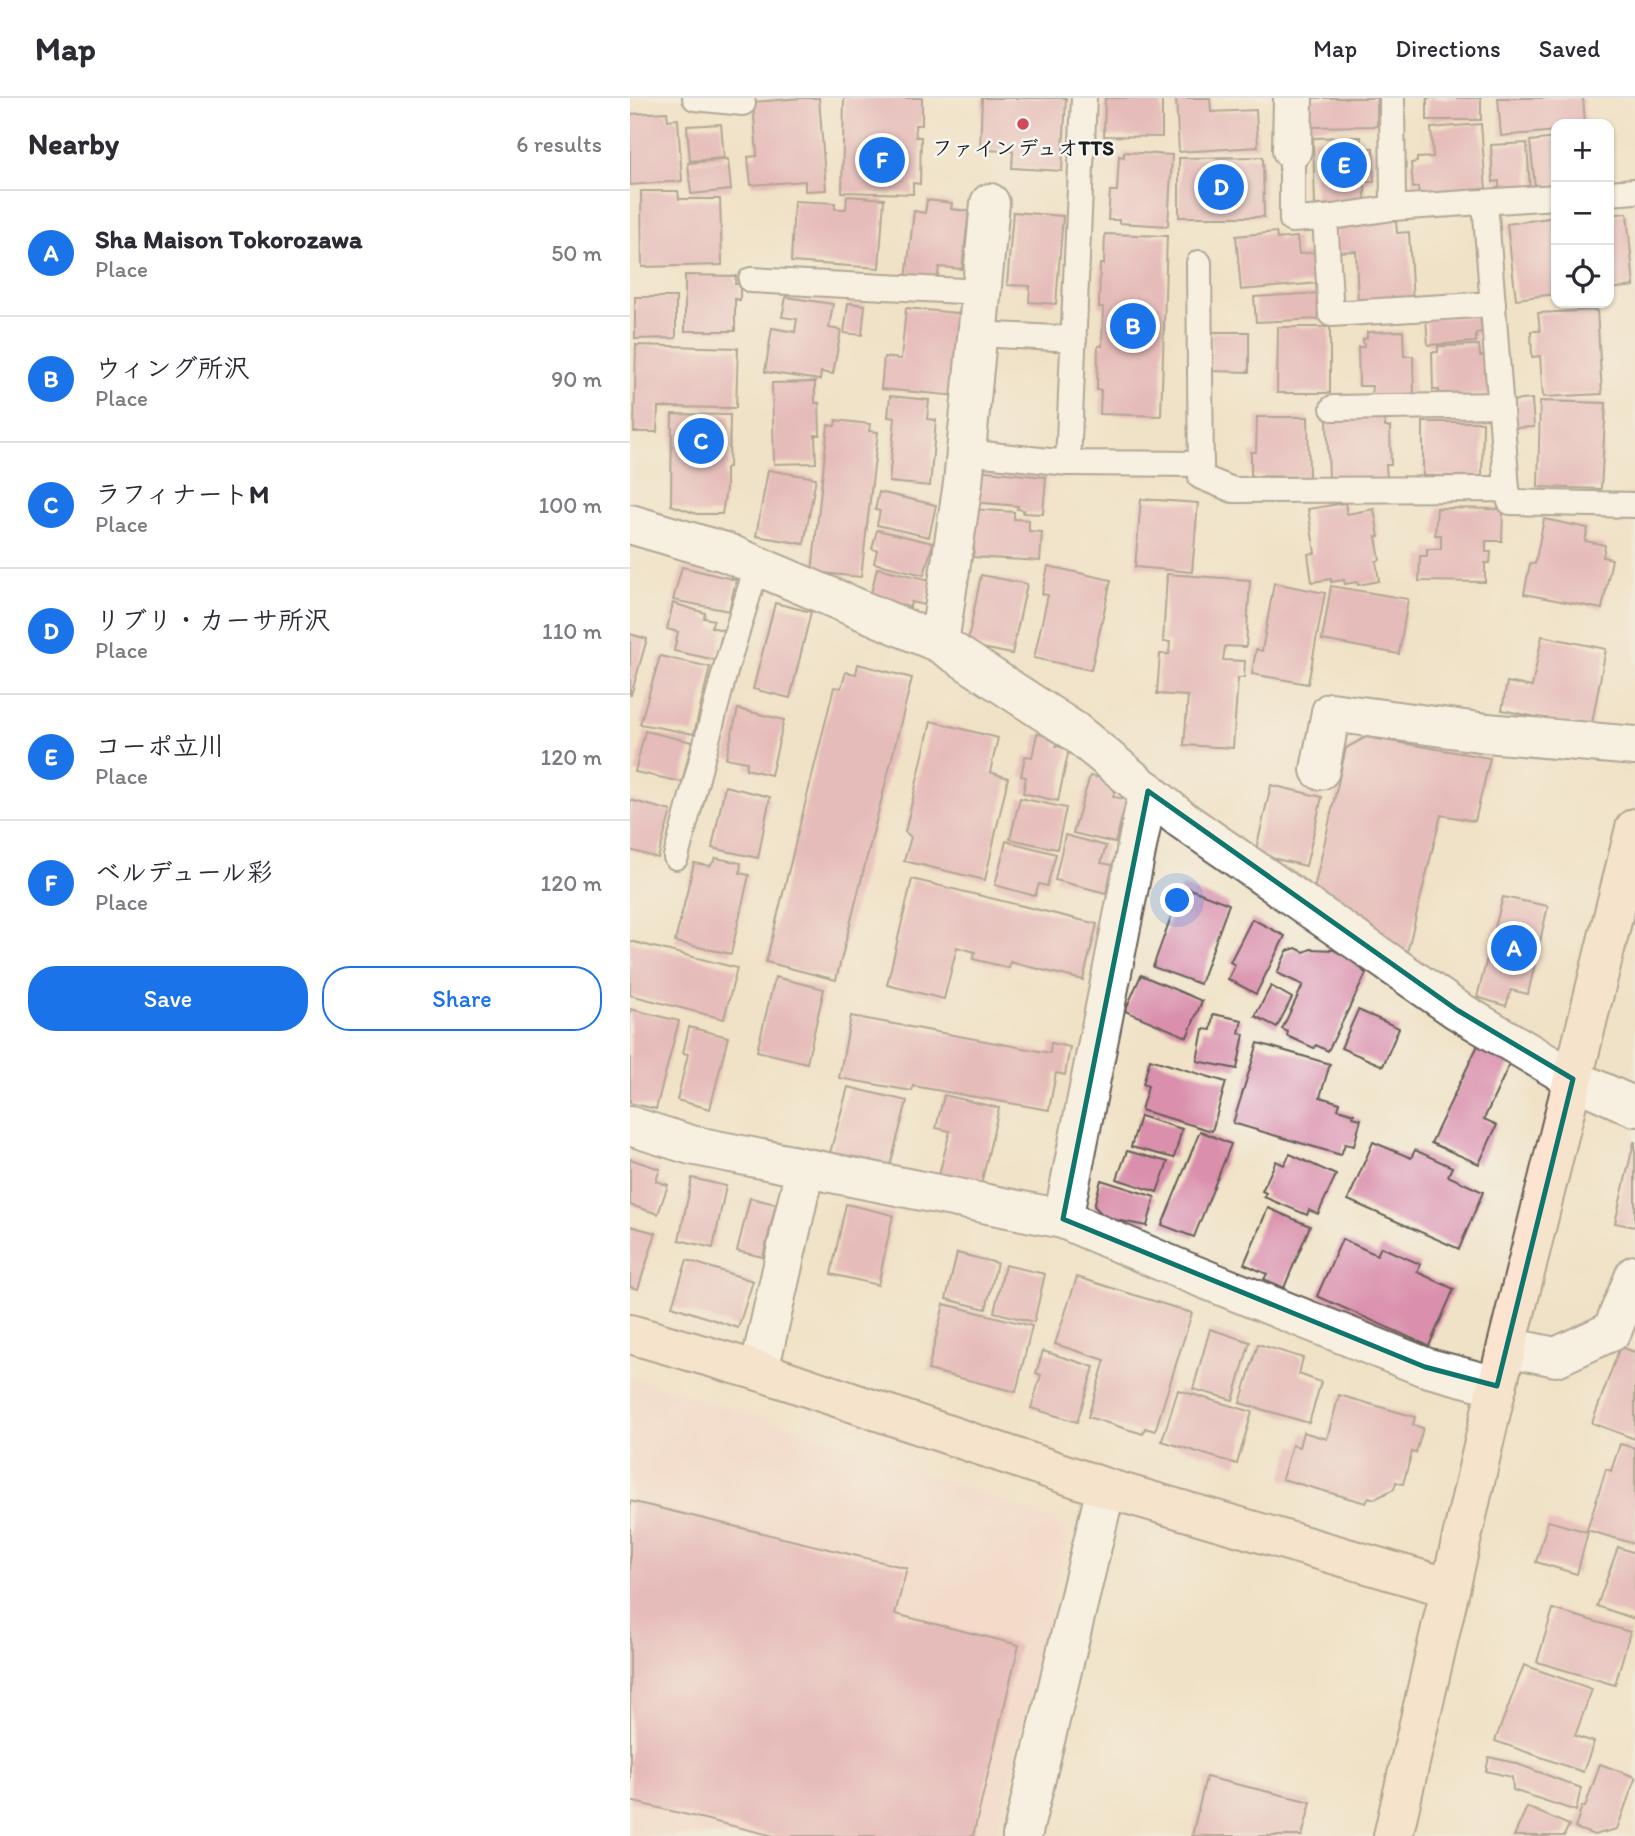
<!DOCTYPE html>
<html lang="en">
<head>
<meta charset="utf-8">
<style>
  body { margin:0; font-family:Itim,"Klee One",sans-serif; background:#f2f2f3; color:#2b2b33 }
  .controls { position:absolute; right:21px; top:21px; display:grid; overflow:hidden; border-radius:14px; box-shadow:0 2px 5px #0004 }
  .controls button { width:63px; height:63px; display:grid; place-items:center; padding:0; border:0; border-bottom:2px solid #e1e1e2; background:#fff; color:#2b2b33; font:35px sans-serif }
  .you { position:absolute; left:548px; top:803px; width:24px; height:24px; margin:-18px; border:5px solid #fff; border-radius:50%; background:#1a73e8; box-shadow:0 0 0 10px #1a73e833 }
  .badge { display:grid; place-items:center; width:46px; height:46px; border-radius:50%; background:#1a73e8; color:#fff; font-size:23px; font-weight:700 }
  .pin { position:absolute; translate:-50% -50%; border:4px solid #fff; box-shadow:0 2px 7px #0006 }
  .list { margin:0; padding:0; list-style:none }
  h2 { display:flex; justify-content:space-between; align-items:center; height:91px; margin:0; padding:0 28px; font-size:30px }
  h2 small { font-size:23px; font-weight:400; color:#7c7c81 }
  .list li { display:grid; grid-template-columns:46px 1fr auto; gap:21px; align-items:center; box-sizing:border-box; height:126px; padding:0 28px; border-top:2px solid #e1e1e2 }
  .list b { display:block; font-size:26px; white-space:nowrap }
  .list p { margin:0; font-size:23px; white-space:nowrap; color:#7c7c81 }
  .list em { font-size:23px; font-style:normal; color:#7c7c81 }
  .actions { display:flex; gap:14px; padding:21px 28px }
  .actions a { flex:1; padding:16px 0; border:2px solid #1a73e8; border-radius:28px; text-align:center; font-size:24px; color:#1a73e8 }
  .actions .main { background:#1a73e8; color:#fff }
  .icon { flex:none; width:38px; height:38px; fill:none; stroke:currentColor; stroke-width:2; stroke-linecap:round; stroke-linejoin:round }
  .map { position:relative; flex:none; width:1005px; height:1738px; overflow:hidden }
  header { display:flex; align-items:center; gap:42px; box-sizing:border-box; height:98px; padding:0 35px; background:#fff; border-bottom:2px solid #e1e1e2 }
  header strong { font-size:33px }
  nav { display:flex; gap:38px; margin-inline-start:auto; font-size:24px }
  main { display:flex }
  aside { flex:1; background:#fff }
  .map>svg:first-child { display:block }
</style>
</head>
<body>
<header>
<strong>Map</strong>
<nav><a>Map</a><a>Directions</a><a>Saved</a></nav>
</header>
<main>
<aside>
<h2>Nearby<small>6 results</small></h2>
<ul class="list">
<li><span class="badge">A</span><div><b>Sha Maison Tokorozawa</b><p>Place</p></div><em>50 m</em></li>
<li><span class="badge">B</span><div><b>ウィング所沢</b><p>Place</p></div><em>90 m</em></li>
<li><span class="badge">C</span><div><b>ラフィナートM</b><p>Place</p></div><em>100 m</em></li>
<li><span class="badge">D</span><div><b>リブリ・カーサ所沢</b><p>Place</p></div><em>110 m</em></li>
<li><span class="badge">E</span><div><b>コーポ立川</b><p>Place</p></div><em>120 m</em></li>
<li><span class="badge">F</span><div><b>ベルデュール彩</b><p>Place</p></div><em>120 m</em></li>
</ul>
<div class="actions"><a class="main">Save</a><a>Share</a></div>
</aside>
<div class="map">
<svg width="1005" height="1738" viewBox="0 0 1005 1738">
  <rect width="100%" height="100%" fill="#f6f6f2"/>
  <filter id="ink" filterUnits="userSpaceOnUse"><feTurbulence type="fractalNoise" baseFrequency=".0143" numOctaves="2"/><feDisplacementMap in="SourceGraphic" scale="14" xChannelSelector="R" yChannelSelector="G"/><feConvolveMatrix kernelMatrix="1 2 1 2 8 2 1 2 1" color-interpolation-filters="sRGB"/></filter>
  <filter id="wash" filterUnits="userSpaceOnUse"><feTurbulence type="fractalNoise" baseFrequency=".00686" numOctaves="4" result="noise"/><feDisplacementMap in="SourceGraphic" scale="28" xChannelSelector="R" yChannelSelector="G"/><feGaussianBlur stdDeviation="1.57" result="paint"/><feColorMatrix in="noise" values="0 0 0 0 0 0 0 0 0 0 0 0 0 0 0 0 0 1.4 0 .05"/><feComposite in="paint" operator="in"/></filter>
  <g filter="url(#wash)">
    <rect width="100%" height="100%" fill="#f0e2c6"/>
    <!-- built -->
    <path fill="#f7d0cc" d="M0,1280L207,1343L428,1424L437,1442L366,1738H0Z"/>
    <g id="blocks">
      <!-- building -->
      <g fill="#da8fac">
        <path d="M171,0H189L196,92L175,93V83L121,87L118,59L127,58L123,4Z"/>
        <path d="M214,0H292V27H285L286,39H291L290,86L283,85V96L212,94Z"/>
        <path d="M352,0H436L432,73L382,70L383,53L350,52Z"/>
        <path d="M475,0H532V39L474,38Z"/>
        <path d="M546,0H580L581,14L626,12L628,49L549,54Z"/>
        <path d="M680,0H747V28L680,29Z"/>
        <rect x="797" y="0" width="54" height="22"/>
        <path d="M868,0H953L955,26H926V33L871,38Z"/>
        <path d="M37,14L38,22L48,21L52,83L0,87V16Z"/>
        <path d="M91,26L94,60L60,63L57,28Z"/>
        <path d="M851,26L856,92L789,98L788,89L783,90L781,65L787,64V60L803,59L801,30Z"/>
        <path d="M731,39V50H743L744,84H735V105L685,107L683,40Z"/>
        <path d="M926,40V87L905,89L900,43Z"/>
        <path d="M897,45L900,93L869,95V83L863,84L861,47Z"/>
        <path d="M494,54L542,57L538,128L489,125V122H478L480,93H487L489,58L494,59Z"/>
        <path d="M633,59L634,119H549V60Z"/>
        <path d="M98,61L101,92L61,96L58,65Z"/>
        <path d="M11,93H48L49,101H90L92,167L12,169Z"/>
        <path d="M217,98L254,101L249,170L161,164L164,103L205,105V111H216Z"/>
        <path d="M297,102L322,105L321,111L339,113L332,171L309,169L307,184L276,181L284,113L295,115Z"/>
        <path d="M383,114L433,118L426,206L399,204L400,188L377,187Z"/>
        <path d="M997,115L1004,188L979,191V117Z"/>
        <path d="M926,119V196L886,201L877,126Z"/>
        <path d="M766,122L767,135L779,134L783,205L728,208L726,153L708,154L706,125Z"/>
        <path d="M646,134L647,141L667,139L669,156L686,154L689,185L611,192L606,138Z"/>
        <path d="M475,136L537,138L531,318L470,316L471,292H467L468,248H472L473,209H469L470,166H474Z"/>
        <path d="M55,177L106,178L105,186H110V202L105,201V233H55Z"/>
        <path d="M690,195L691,221L626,224L624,199Z"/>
        <path d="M5,199H46V240L5,241Z"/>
        <path d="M156,199L203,206L199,230L211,232L203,276L191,274L190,282L135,274L142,230L165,234L167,221L152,219Z"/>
        <path d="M218,205L235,207L232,237L214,235Z"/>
        <path d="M276,210L336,216L329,298L251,291L254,259L271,261Z"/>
        <path d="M967,212L972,296L913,299L910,258L902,259L901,233H910L908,215Z"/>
        <path d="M850,218L852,234L846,235V244L798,247L796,221Z"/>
        <path d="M648,229H700V295H647Z"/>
        <path d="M773,233L774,258H783L784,297L741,298L742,288H729L728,249H734L733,241L737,240V234Z"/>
        <path d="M581,234H619V274L581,273Z"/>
        <path d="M6,247L108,250L106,310L28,309L27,334H4Z"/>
        <path d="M849,247L850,258H860L861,297L810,298L809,292H803L802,254H808V248Z"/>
        <path d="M185,284V305H189L190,337H185L186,365L144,366L142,285Z"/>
        <path d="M260,298L299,302L297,321L306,322L300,388L259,384L265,320L258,319Z"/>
        <path d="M902,301L904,329L882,330L880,303Z"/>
        <path d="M910,303L976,305L971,391L908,389Z"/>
        <path d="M42,316L100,317L99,369L96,370V391L92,416H67L41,407Z"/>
        <path d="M755,317V329H760L761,367H756L757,380L699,383L697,320Z"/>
        <path d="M627,319H678L679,379L621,378V354H626Z"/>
        <path d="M206,322L240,326L239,333L248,334L231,479L182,474L198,327L205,328Z"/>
        <path d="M793,324H853L852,378H793Z"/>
        <path d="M138,372L186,380L174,446L126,438Z"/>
        <path d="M346,372L416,379L413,416L393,415L394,412L387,411L388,408L343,404Z"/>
        <path d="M249,394L306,407L299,439L247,427L250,413L245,412Z"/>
        <path d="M511,401L568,405L562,474L505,469Z"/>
        <path d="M715,405L717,416L744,411L749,439H746L750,462L746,463L749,483L728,487L727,484L715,486L714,482L701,484V481L682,484L678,456L685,455L678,411Z"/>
        <path d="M807,410L873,411L872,443H856V454H861L860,465H855V484L789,483L790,458H797V451H811V437H805Z"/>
        <path d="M340,411L384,414V421L399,422V433L412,434L410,463L343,459L344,450H340Z"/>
        <path d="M914,421L958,430L955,443L975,447L973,459L982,461L972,511L894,496L900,465L905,466Z"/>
        <path d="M247,432L303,445L294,477L244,465L247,452L242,451Z"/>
        <path d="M418,468L481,482L461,572L404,560L418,497L412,496Z"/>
        <path d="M52,469L106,482L99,513L43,502Z"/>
        <path d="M247,470L301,482L295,507L281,504L280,509L255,504L256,500L241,496Z"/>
        <path d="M537,476L620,482L616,549L595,548L593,562L615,563L614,580H608L603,650L554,647L558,598L527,596L530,556H539L540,544H533Z"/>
        <path d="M351,477L397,486L382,556L337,547Z"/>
        <path d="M644,485L695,495L678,586L622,576L626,551L632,553Z"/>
        <path d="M701,488L778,501L769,556L692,542Z"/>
        <path d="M43,505L75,515L74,520L84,522L81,529L93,532L86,562L44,553L48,534L37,531Z"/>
        <path d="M145,505L181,514L160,600L123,591Z"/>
        <path d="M0,536L17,541L1,597H0Z"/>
        <path d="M912,538L976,551L961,630L872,612L877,584L902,589Z"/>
        <path d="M30,558L80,569L64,636L10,626Z"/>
        <path d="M228,566L282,580L206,882L136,864L204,589L211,590L216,574L226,576Z"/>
        <path d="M108,611L154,622L141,677L116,671L117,664L96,660Z"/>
        <path d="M301,623L368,640L360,674L378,680L355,782L274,763L281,739L275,734Z"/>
        <path d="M15,633L62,644L52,684L5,674Z"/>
        <path d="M407,636L428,640L426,648L439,651L428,703L393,695L396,679L391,678L395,658L402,659Z"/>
        <path d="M736,639L860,660L845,723L811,717L777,855L684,791L716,650Z"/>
        <path d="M460,678L487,683L483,699L497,701L485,745L443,735Z"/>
        <path d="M641,687L692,699L676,768L625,756Z"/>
        <path d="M95,688L140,699L128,760L82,750Z"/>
        <path d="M390,700L436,710L427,751L380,741Z"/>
        <path d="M0,702L41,713L28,760L0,752Z"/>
        <path d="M435,737L476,748L471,765L483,767L476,795L425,782Z"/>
        <path d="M376,743L426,756L417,788L409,786L405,798L365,787Z"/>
        <path d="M86,760L111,765L110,775L119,777L101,856L45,844L64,765L80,768Z"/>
        <path d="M282,781L467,826L453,882L380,864L379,870L343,861L345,854L327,849L314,901L257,887Z"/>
        <path d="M552,788L599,806L570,886L523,869Z"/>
        <path d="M873,799L918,808L898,896L881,892L876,908L847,899Z"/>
        <path d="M622,821L655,838L626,896L598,881L605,867L600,864Z"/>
        <path d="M0,843L107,870L94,921L0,897Z"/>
        <path d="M666,850L674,854L681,851L704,852L724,863L736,876L698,953L686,947L684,950L657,938L658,934L652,931L673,887L647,875L657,853Z"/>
        <path d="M511,877L572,903L557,939L495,913Z"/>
        <path d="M145,879L194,891L177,965L127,953Z"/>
        <path d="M641,888L662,900L647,929L625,918Z"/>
        <path d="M0,911L49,923L26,1011L0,1005Z"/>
        <path d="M728,912L769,930L753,968L711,950Z"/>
        <path d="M583,916L612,922L609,935L614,936L607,971L567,963L573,931L581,932Z"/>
        <path d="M221,918L420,955L421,945L440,949L435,977L426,975L419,1012L283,988L282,993L209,980Z"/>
        <path d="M59,929L98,939L80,1011L47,1002L58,956L53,955Z"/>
        <path d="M628,945L700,966L690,999L710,1005L708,1011L724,1016L723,1019L731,1021L724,1048L715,1046L711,1057L603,1025Z"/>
        <path d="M848,947L881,963L854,1021L867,1027L849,1066L801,1045Z"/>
        <path d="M520,961L596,984L582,1033L511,1012L518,988L513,986Z"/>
        <path d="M218,989L277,1003L260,1068L200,1055Z"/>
        <path d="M314,997L369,1010L350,1091L308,1081L320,1033L306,1030Z"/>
        <path d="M510,1018L552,1031L544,1060L501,1049Z"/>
        <path d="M570,1033L601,1046L564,1139L532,1127Z"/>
        <path d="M743,1044L781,1060L785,1052L822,1069L818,1078L853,1094L829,1151L718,1102Z"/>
        <path d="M1004,1044H1005V1129L985,1125Z"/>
        <path d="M497,1053L538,1064L527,1094L487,1081Z"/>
        <path d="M660,1056L706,1077L688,1116L679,1112L677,1117L634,1099L636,1095L632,1093L646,1063L654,1067Z"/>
        <path d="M0,1061L30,1071L26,1083L38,1087L28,1116L0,1107Z"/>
        <path d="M62,1080L96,1088L83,1150L49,1142Z"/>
        <path d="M471,1082L525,1099L517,1128L476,1120L464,1108Z"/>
        <path d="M120,1100L146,1106L133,1159L107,1153Z"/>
        <path d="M216,1106L263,1117L248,1187L201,1176Z"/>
        <path d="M638,1110L680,1128L654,1190L634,1181L637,1176L614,1166Z"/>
        <path d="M0,1128L26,1135L8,1191L0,1189Z"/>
        <path d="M712,1141L747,1157L751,1149L790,1166L787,1174L824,1191L799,1248L687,1198Z"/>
        <path d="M327,1155L367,1165L356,1211L316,1201Z"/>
        <path d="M57,1162L123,1183L108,1230L42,1208Z"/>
        <path d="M375,1167L415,1176L404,1224L364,1214Z"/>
        <path d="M447,1179L562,1215L525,1333L515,1330L513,1336L458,1319L475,1262L425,1246Z"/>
        <path d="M314,1206L402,1228L386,1294L298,1272Z"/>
        <path d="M580,1231L620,1244L603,1302L563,1291Z"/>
        <path d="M628,1246L673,1260L669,1276L691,1284L679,1325L610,1305Z"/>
        <path d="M990,1249L1005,1254V1341L962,1325Z"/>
        <path d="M413,1253L464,1269L447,1324L401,1310L411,1277L406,1275Z"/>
        <path d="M548,1292L622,1314L607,1366L532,1343Z"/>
        <path d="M709,1297L785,1319L783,1327L793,1330L786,1355L782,1354L773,1386L766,1384L764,1391L745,1401L739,1399L736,1405L652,1381L662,1347L669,1349L673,1334L697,1341Z"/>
        <path d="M990,1346L1005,1350V1446L957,1432L976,1371L981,1373Z"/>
        <path d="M0,1403L277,1470L265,1516L389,1547L343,1738H144L0,1703Z"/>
        <path d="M918,1423L958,1434L947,1476L906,1464Z"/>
        <path d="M988,1449L1005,1455V1521L967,1508Z"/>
        <path d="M923,1511L1000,1534L985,1587L907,1564Z"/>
        <path d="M894,1567L962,1591L945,1638L964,1644L953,1674L865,1643Z"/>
        <path d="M859,1659L885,1665L951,1690L946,1713L883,1692L882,1679L856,1673Z"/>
        <path d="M970,1666L1005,1679V1681L987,1731L964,1737L945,1730L952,1708L955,1709Z"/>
        <path d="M576,1679L681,1704L672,1738H562Z"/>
        <path d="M897,1709L939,1727L934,1738H884Z"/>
      </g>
    </g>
  </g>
  <g filter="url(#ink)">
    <use href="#blocks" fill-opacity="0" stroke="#666158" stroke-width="2"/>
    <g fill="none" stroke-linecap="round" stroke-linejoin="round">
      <defs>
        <g id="lane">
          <path d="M65,0L113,5"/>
          <path d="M762,0L763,110L926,99"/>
          <path d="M662,52V122L695,120L763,110"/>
          <path d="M979,95L1005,93"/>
          <path d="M855,104L877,391"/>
          <path d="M695,120L701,216L863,206"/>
          <path d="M569,165L571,379L603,392L877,391L880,404L1005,407"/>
          <path d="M121,182L352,194"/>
          <path d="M347,236L444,241"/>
          <path d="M703,310L871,307"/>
          <path d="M336,354L438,365L571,366"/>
          <path d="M438,365L454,0"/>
          <path d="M46,759L97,566L127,468"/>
        </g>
        <g id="street">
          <path d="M662,52L663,0"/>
          <path d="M0,426L95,454L309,545L444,633L551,721L827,912L943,981L1005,1009"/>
          <path d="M309,545L333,385L360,105"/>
          <path d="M690,672L701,614L857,635L1005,648"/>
          <path d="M0,1028L61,1047L433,1121L552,1172L795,1269L867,1288"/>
          <path d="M433,1121L518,693"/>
          <path d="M877,1249L926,1259L982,1233L1005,1177"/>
          <path d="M129,1273L175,1070"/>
          <path d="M392,1738L476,1390"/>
        </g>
        <g id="secondary">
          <path d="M0,1236L129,1273L476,1390L820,1490"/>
          <path d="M763,1738L867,1288L1005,730"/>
        </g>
      </defs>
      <!-- lane casing -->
      <use href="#lane" stroke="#666158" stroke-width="28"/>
      <!-- street casing -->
      <use href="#street" stroke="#666158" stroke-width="42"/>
      <!-- secondary casing -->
      <use href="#secondary" stroke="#666158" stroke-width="42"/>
      <!-- lane -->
      <use href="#lane" stroke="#fff" stroke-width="24"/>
      <!-- street -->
      <use href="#street" stroke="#fff" stroke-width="38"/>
      <!-- secondary -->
      <use href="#secondary" stroke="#fde4d1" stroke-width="38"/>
    </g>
  </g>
  <!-- marked area -->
  <path d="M0 0H1005V1738H0ZM518,693L827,912L943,981L867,1288L795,1269L433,1121Z" fill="#f0e2c6" fill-opacity=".55" fill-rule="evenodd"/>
  <path fill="none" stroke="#0f766e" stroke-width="5" stroke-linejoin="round" d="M518,693L827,912L943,981L867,1288L795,1269L433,1121Z"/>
  <!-- markers -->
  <circle fill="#d1495b" stroke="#f6f6f2" stroke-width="2.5" cx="393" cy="26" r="7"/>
  <g text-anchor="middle" stroke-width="5" stroke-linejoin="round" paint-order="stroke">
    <!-- poi labels -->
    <g font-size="21" font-weight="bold" fill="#1c1c1c" stroke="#f6f6f2">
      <text x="393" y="57">ファインデュオTTS</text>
    </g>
  </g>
</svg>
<div class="controls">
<button>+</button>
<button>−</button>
<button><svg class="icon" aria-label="locate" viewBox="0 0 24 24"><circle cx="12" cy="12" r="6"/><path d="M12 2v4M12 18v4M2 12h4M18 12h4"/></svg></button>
</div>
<div class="you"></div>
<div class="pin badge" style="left:884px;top:850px">A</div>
<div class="pin badge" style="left:503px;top:228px">B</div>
<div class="pin badge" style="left:71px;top:343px">C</div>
<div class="pin badge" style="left:591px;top:89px">D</div>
<div class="pin badge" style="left:714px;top:67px">E</div>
<div class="pin badge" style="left:252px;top:62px">F</div>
</div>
</main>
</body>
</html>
